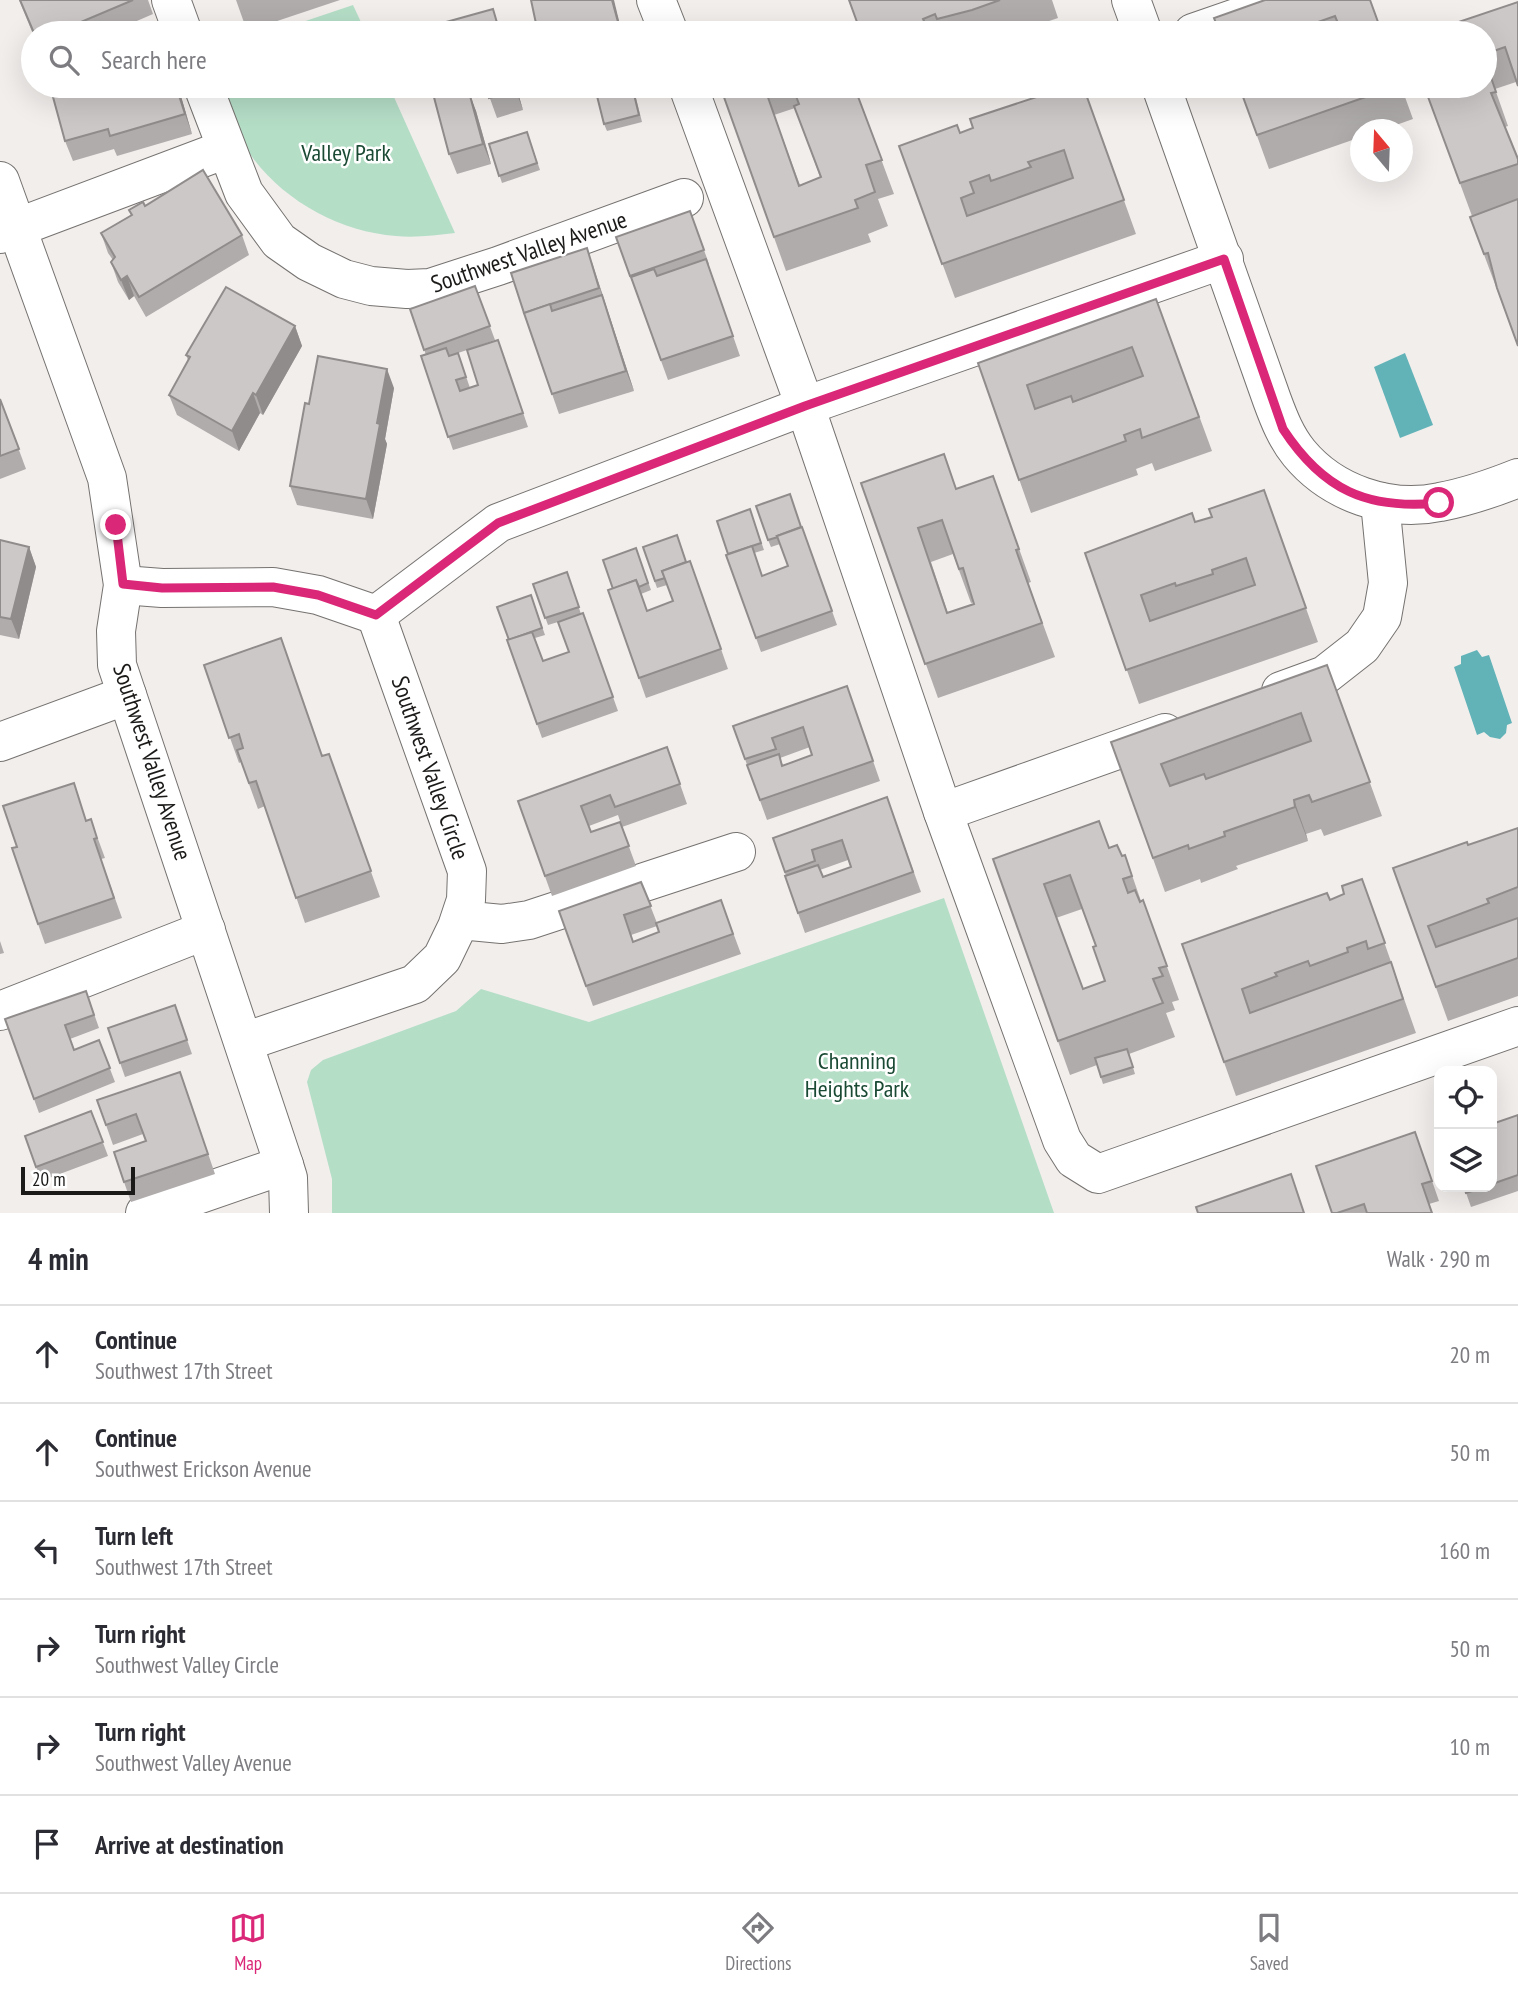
<!DOCTYPE html>
<html lang="en">
<head>
<meta charset="utf-8">
<style>
  body { margin:0; font-family:"PT Sans Narrow",sans-serif; background:#f2f2f3; color:#2b2b33 }
  .controls { position:absolute; right:21px; bottom:21px; display:grid; overflow:hidden; border-radius:14px; box-shadow:0 7px 28px #0002 }
  .controls button { width:63px; height:63px; display:grid; place-items:center; padding:0; border:0; border-bottom:2px solid #e1e1e2; background:#fff; color:#2b2b33; font:35px sans-serif }
  .compass { position:absolute; left:1350px; top:119px; width:63px; height:63px; border-radius:50%; background:#fff; box-shadow:0 7px 28px #0002; rotate:341deg }
  .scale { position:absolute; left:21px; bottom:18px; width:114px; box-sizing:border-box; padding-left:7px; border:4px solid #1b1a19; border-top:0; font-size:19px; line-height:24px; white-space:nowrap; color:#1b1a19; -webkit-text-stroke:5px #fff; paint-order:stroke }
  .stop { position:absolute; width:21px; height:21px; margin:-16px; border:5px solid #db2777; border-radius:50%; background:#fff }
  .stop.end { background:#db2777; border-color:#fff; box-shadow:0 2px 7px #0008 }
  .list { margin:0; padding:0; list-style:none }
  h2 { display:flex; justify-content:space-between; align-items:center; height:91px; margin:0; padding:0 28px; font-size:30px }
  h2 small { font-size:23px; font-weight:400; color:#7c7c81 }
  .list li { display:grid; grid-template-columns:46px 1fr auto; gap:21px; align-items:center; box-sizing:border-box; height:98px; padding:0 28px; border-top:2px solid #e1e1e2 }
  .list b { display:block; font-size:26px; white-space:nowrap }
  .list p { margin:0; font-size:23px; white-space:nowrap; color:#7c7c81 }
  .list em { font-size:23px; font-style:normal; color:#7c7c81 }
  .icon { flex:none; width:38px; height:38px; fill:none; stroke:currentColor; stroke-width:2; stroke-linecap:round; stroke-linejoin:round }
  .map { position:relative; flex:none; width:1518px; height:1213px; overflow:hidden }
  .search { position:absolute; background:#fff; box-shadow:0 7px 28px #0002; left:21px; right:21px; top:21px; height:77px; display:flex; align-items:center; gap:18px; box-sizing:border-box; padding:0 24px; border-radius:38px; color:#7c7c81; font-size:26px }
  .sheet { height:679px; background:#fff }
  nav { display:flex; justify-content:space-around; align-items:center; box-sizing:border-box; height:98px; border-top:2px solid #e1e1e2; background:#fff; font-size:19px; color:#7c7c81 }
  nav a { display:grid; justify-items:center; gap:4px }
  nav .on { color:#db2777 }
  .map>svg:first-child { display:block }
</style>
</head>
<body>
<div class="map">
<svg width="1518" height="1213" viewBox="0 0 1518 1213">
  <rect width="100%" height="100%" fill="#f2eeec"/>
  <!-- green -->
  <g fill="#b5dec7">
    <path d="M353,5L366,33H270Z"/>
    <path d="M218,86H389L455,233C436,235 416,238 396,236C336,232 275,196 244,145C233,127 226,105 218,86Z"/>
    <path d="M944,898L1054,1213H332V1179L307,1082L311,1070L323,1060L456,1011L481,989L589,1022Z"/>
  </g>
  <!-- water -->
  <g fill="#62b3b8">
    <path d="M1405,353L1433,425L1400,438L1374,367Z"/>
    <path d="M1477,650L1482,657L1489,655L1512,723L1507,725L1506,733L1500,739L1490,737L1484,732L1477,735L1454,667L1461,664V656Z"/>
  </g>
  <g fill="none" stroke-linecap="round" stroke-linejoin="round">
    <defs>
      <g id="minor">
        <path d="M171,0L183,33"/>
        <path d="M656,0L669,33"/>
        <path d="M1131,0L1143,33"/>
        <path d="M1193,33L1288,0"/>
        <path d="M203,86L244,193L279,241L309,262L344,279L371,286L407,289L430,288L498,266L684,198"/>
        <path d="M688,86L805,406L943,812L1062,1140L1074,1159L1098,1174L1518,1026"/>
        <path d="M1161,86L1272,400C1279,419 1286,437 1299,453C1332,493 1389,513 1440,502C1467,497 1493,488 1518,478"/>
        <path d="M0,181L107,478L123,585L116,631L117,665L284,1165L288,1178L289,1213"/>
        <path d="M0,234L226,149"/>
        <path d="M123,585L162,588L273,587L318,595L376,615"/>
        <path d="M376,615L498,523L805,406L1224,259"/>
        <path d="M1281,691L1325,675L1362,646L1382,617L1388,583L1380,502"/>
        <path d="M0,742L127,695"/>
        <path d="M943,812L1165,733"/>
        <path d="M460,920L502,924L529,920L736,852"/>
        <path d="M0,1011L206,930"/>
        <path d="M244,1042L415,984L442,958L457,927L466,900L467,871L376,615"/>
        <path d="M145,1213L284,1165"/>
      </g>
    </defs>
    <!-- minor casing -->
    <use href="#minor" stroke="#757270" stroke-width="40"/>
    <!-- minor -->
    <use href="#minor" stroke="#fff" stroke-width="38"/>
  </g>
  <!-- wall -->
  <g fill="#b0acac" fill-rule="evenodd">
    <path d="M19,0H148L153,14L109,33L33,34Z"/>
    <path d="M236,0H340L247,31Z"/>
    <path d="M531,0L622,33H538Z"/>
    <path d="M849,0H1052L1058,18L1014,33H861Z"/>
    <path d="M1370,0L1382,33H1220Z"/>
    <path d="M1518,2L1516,82L1495,89L1508,126L1505,127L1518,159V346L1470,217L1472,216L1424,86H1485V33Z"/>
    <path d="M50,86H178L192,134L117,156L114,149L73,161L65,141Z"/>
    <path d="M431,86H516L523,110L497,118L488,93L470,97L476,111L491,164L457,174L449,154Z"/>
    <path d="M633,86L642,122L607,131L604,124Z"/>
    <path d="M720,86H854L894,194L878,199L888,226L868,234L871,242L786,271ZM795,108L820,177L800,185L774,115Z"/>
    <path d="M1083,86L1136,234L955,298L899,146L960,133Z"/>
    <path d="M1239,86H1401L1413,119L1382,130H1361V137L1269,169Z"/>
    <path d="M527,132L540,170L502,183L489,144Z"/>
    <path d="M145,206L242,235L249,255L146,317L134,296L129,300L118,282L111,262L113,260L108,253L101,233L131,215L129,210Z"/>
    <path d="M690,211L709,264H708L740,356L668,380L616,237Z"/>
    <path d="M592,262L634,391L559,414L524,313Z"/>
    <path d="M475,286L495,340L469,349L498,340L528,427L453,450L421,356L426,355L410,309ZM467,350L478,385L470,388L458,353Z"/>
    <path d="M1156,299L1212,451L1155,471L1152,463L1136,469L1138,475L1031,513L978,363Z"/>
    <path d="M295,326L302,346L263,415L260,413L239,451L177,415L169,395L188,360L186,355Z"/>
    <path d="M394,388L385,439L387,444L373,519L297,505L290,486L309,404Z"/>
    <path d="M0,399L26,469L0,479Z"/>
    <path d="M993,476L1031,582L1028,583L1055,657L938,698L861,483L956,489ZM953,554L971,603L974,602V604L948,613L931,562Z"/>
    <path d="M1264,490L1318,642L1139,704L1085,553L1212,517Z"/>
    <path d="M750,509L764,550L754,553L762,576L788,566L780,544L771,547L768,540L801,527L807,541L837,625L761,652L726,555L728,554Z"/>
    <path d="M0,540L29,547L36,567L19,639L0,635Z"/>
    <path d="M643,547L686,562L690,561L728,669L646,698L608,590L613,589L636,548L651,590L641,594L647,611L673,601L667,585L657,588Z"/>
    <path d="M567,572L581,614L583,613L618,711L542,738L507,640H509L531,595L545,635L535,638L543,661L569,652L558,622L548,625L533,584Z"/>
    <path d="M204,665L322,756L329,754L380,897L305,923L265,806L258,809L241,762L239,763Z"/>
    <path d="M1327,665L1382,816L1324,836L1321,829L1306,834L1308,841L1236,866L1238,869L1201,883L1200,879L1165,892L1111,742Z"/>
    <path d="M847,686L880,781L767,820L733,726ZM810,747L812,755L783,765L780,758Z"/>
    <path d="M667,747L687,804L622,827L618,815L589,826L591,832L620,822L636,866L552,896L518,801Z"/>
    <path d="M887,797L921,892L805,933L785,876H786L773,838ZM848,860L851,867L823,877L820,870Z"/>
    <path d="M87,821L98,839L105,858L101,859L122,918L45,944L38,924L17,847Z"/>
    <path d="M1518,828V996L1448,1021L1393,868L1468,845Z"/>
    <path d="M1109,848L1122,856L1125,855L1141,901L1143,900L1179,1000L1172,1002L1175,1010L1166,1013L1175,1037L1129,1054L1135,1074L1103,1084L1097,1065L1070,1075L993,859ZM1082,909L1096,946L1105,981L1083,989L1056,918Z"/>
    <path d="M1362,879L1416,1033L1236,1096L1182,944L1330,900L1344,894Z"/>
    <path d="M641,882L657,923L721,900L741,954L593,1006L559,911ZM657,926L659,932L633,942L631,935Z"/>
    <path d="M0,941L4,953L0,954Z"/>
    <path d="M86,991L99,1028L70,1039L74,1050L99,1040L115,1082L39,1113L5,1019Z"/>
    <path d="M175,1005L192,1054L125,1077L108,1028Z"/>
    <path d="M187,1092L215,1174L131,1202L124,1182L146,1141L143,1134L113,1145L106,1125Z"/>
    <path d="M91,1111L108,1156L41,1181L25,1136Z"/>
    <path d="M1518,1115V1191L1471,1207L1464,1187H1492V1124Z"/>
    <path d="M1415,1132L1439,1201L1429,1204L1432,1213H1332Z"/>
  </g>
  <!-- shaded-wall -->
  <g fill="#908c8c">
    <path d="M612,0H614L622,33H621Z"/>
    <path d="M176,86H178L192,134L185,114Z"/>
    <path d="M514,86H516L523,110Z"/>
    <path d="M469,92L476,111L491,164L483,144Z"/>
    <path d="M587,248L609,315L634,391L626,371Z"/>
    <path d="M127,276L134,296L129,300L121,280Z"/>
    <path d="M295,326L302,346L263,415L256,395Z"/>
    <path d="M387,369L394,388L385,439L387,444L373,519L366,499L377,423Z"/>
    <path d="M253,393L260,413L239,451L232,431Z"/>
    <path d="M29,547L36,567L19,639L11,619Z"/>
    <path d="M1294,800L1306,834L1308,841L1295,807Z"/>
  </g>
  <!-- building -->
  <g fill="#cdc8c8" stroke="#908c8c" stroke-width="2" fill-rule="evenodd">
    <path d="M20,0H133L55,33H34Z"/>
    <path d="M531,0H612L621,33H593L591,24L564,30L565,33H538Z"/>
    <path d="M849,0H1000L972,10L937,19L935,14L923,19L926,25L903,33H861Z"/>
    <path d="M1265,0H1370L1382,33H1342L1335,16L1287,33H1220L1214,18Z"/>
    <path d="M1518,2V86L1505,47L1485,54V33H1426Z"/>
    <path d="M493,9L500,33H441L439,24Z"/>
    <path d="M796,25L798,32L817,25L820,33H772Z"/>
    <path d="M1485,60L1496,92L1491,93L1518,159V164L1460,183L1424,86H1485Z"/>
    <path d="M50,86H176L185,114L110,136L108,129L65,141Z"/>
    <path d="M431,86H459L461,94L469,92L483,144L449,154Z"/>
    <path d="M486,86H514L516,91L489,98Z"/>
    <path d="M603,86H632L639,115L604,124L595,88Z"/>
    <path d="M720,86H764L799,186L821,177L794,106L799,104L792,86H854L882,160L866,165L875,192L855,200L858,208L774,237Z"/>
    <path d="M1070,86H1083L1124,200L942,264L899,146L957,125L960,133L973,128L970,119ZM1064,150L1073,178L967,216L961,198L974,193L970,182L989,175L991,181L1031,167L1028,162Z"/>
    <path d="M1239,86H1397L1257,135Z"/>
    <path d="M527,132L537,163L499,176L489,144Z"/>
    <path d="M203,170L242,235L139,297L127,276L121,280L111,262L115,257L101,233L132,215L129,210L143,202L145,206Z"/>
    <path d="M1518,199V346L1497,288L1488,253L1484,254L1470,217Z"/>
    <path d="M690,211L704,250L630,276L616,237Z"/>
    <path d="M587,248L599,288L524,313L511,273Z"/>
    <path d="M706,259L733,336L661,360L631,277L654,269L657,276Z"/>
    <path d="M475,286L490,326L424,350L410,309Z"/>
    <path d="M226,287L295,326L256,395L253,393L232,431L169,395L190,357L186,355Z"/>
    <path d="M602,295L626,371L552,394L524,313L550,304L552,311Z"/>
    <path d="M1156,299L1199,417L1142,438L1140,429L1124,435L1126,441L1019,480L978,363ZM1132,347L1143,376L1073,402L1071,396L1035,409L1027,385Z"/>
    <path d="M498,340L523,413L448,437L421,356L446,348L449,356L458,353L466,377L456,380L460,391L478,385L467,350Z"/>
    <path d="M318,356L387,369L377,423L380,424L366,499L290,486L305,403L309,404Z"/>
    <path d="M0,399L19,449L0,456Z"/>
    <path d="M944,454L956,489L993,476L1019,549L1016,550L1042,623L925,664L861,483ZM942,520L959,569L963,568L974,604L947,613L918,528Z"/>
    <path d="M1264,490L1306,608L1126,670L1085,553L1192,513L1195,522L1212,517L1209,509ZM1246,558L1255,585L1150,621L1141,595L1175,583L1176,586L1213,574L1212,570Z"/>
    <path d="M790,494L801,527L777,536L778,537L768,540L756,506Z"/>
    <path d="M750,509L761,543L728,554L717,521Z"/>
    <path d="M802,527L832,611L756,638L726,555L752,546L762,576L788,566L777,536Z"/>
    <path d="M677,535L686,562L662,571L665,578L655,581L643,547Z"/>
    <path d="M0,540L29,547L11,619L0,617Z"/>
    <path d="M636,548L648,583L639,587L636,580L613,589L603,560Z"/>
    <path d="M690,561L721,649L639,678L608,590L636,580L647,611L673,601L662,571Z"/>
    <path d="M567,572L579,607L545,618L533,584Z"/>
    <path d="M531,595L542,628L509,640L497,607Z"/>
    <path d="M583,613L613,697L537,724L507,640L532,632L543,661L569,652L558,622Z"/>
    <path d="M281,638L322,756L329,754L371,871L296,898L256,781L249,783L237,750L243,748L239,734L229,738L204,665Z"/>
    <path d="M1327,665L1370,782L1312,802L1309,795L1294,800L1295,807L1224,832L1225,836L1189,849L1188,845L1153,858L1111,742ZM1301,713L1311,741L1206,779L1204,774L1170,786L1161,764Z"/>
    <path d="M847,686L873,761L760,800L747,765L779,754L782,766L812,755L803,727L772,738L776,749L745,759L733,726Z"/>
    <path d="M667,747L680,784L615,807L610,795L581,806L591,832L620,822L629,846L545,876L518,801Z"/>
    <path d="M74,783L86,821L91,819L97,838L94,839L114,898L38,924L12,848L17,847L3,806Z"/>
    <path d="M887,797L913,872L798,913L785,876L818,865L823,877L851,867L842,840L812,850L815,861L785,872L773,838Z"/>
    <path d="M1099,821L1109,848L1117,845L1122,856L1125,855L1132,876L1123,879L1128,893L1135,890L1140,902L1143,900L1167,966L1159,968L1163,976L1153,979L1163,1003L1058,1041L993,859ZM1070,875L1096,946L1093,947L1105,981L1083,989L1044,884Z"/>
    <path d="M1518,828V887L1487,899L1489,903L1428,926L1436,947L1518,918V958L1436,987L1393,868L1467,842L1468,845Z"/>
    <path d="M1362,879L1385,943L1368,949L1366,941L1347,948L1348,952L1310,966L1308,961L1275,973L1277,976L1242,989L1250,1013L1391,962L1403,999L1224,1062L1182,944L1327,893L1330,900L1344,894L1342,886Z"/>
    <path d="M641,882L651,906L624,915L633,942L659,932L656,923L721,900L733,934L586,986L559,911Z"/>
    <path d="M86,991L94,1015L65,1025L74,1050L99,1040L110,1068L34,1099L5,1019Z"/>
    <path d="M175,1005L187,1040L120,1063L108,1028Z"/>
    <path d="M1127,1049L1133,1067L1101,1077L1095,1058Z"/>
    <path d="M180,1072L208,1154L124,1182L114,1152L146,1141L136,1114L106,1125L97,1100Z"/>
    <path d="M91,1111L103,1142L36,1167L25,1136Z"/>
    <path d="M1518,1115V1175L1492,1184V1124Z"/>
    <path d="M1415,1132L1432,1181L1422,1184L1432,1213H1367L1364,1204L1337,1213H1332L1316,1166Z"/>
    <path d="M1291,1174L1304,1213H1198L1196,1207Z"/>
    <path d="M1464,1187H1485L1466,1193Z"/>
  </g>
  <g fill="none" stroke-linecap="round" stroke-linejoin="round">
    <!-- route -->
    <path stroke="#db2777" stroke-width="9" d="M116,525L123,584L162,588L273,587L318,595L376,615L498,523L805,406L1224,259L1283,429C1323,490 1367,510 1439,503"/>
  </g>
  <g text-anchor="middle" stroke-width="5" stroke-linejoin="round" paint-order="stroke">
    <!-- park labels -->
    <g font-size="24" fill="#1a4a34" stroke="#fff">
      <text x="346" y="161">Valley Park</text>
      <text x="857" y="1069">Channing<tspan x="857" dy="28">Heights Park</tspan></text>
    </g>
    <!-- street labels -->
    <g font-size="24" fill="#1b1a19" stroke="#fff">
      <text transform="translate(529 252) rotate(-19)" y="8">Southwest Valley Avenue</text>
      <text transform="translate(152 762) rotate(72)" y="8">Southwest Valley Avenue</text>
      <text transform="translate(430 768) rotate(71)" y="8">Southwest Valley Circle</text>
    </g>
  </g>
</svg>
<div class="controls">
<button><svg class="icon" aria-label="locate" viewBox="0 0 24 24"><circle cx="12" cy="12" r="6"/><path d="M12 2v4M12 18v4M2 12h4M18 12h4"/></svg></button>
<button><svg class="icon" aria-label="layers" viewBox="0 0 24 24"><path d="M12 4l9 5-9 5-9-5zM3 14l9 5 9-5"/></svg></button>
</div>
<svg class="compass" viewBox="-18 -18 36 36"><path d="M0-13l5 13h-10z" fill="#e53935"/><path d="M0 13l5-13h-10z" fill="#7c7c81"/></svg>
<div class="scale">20 m</div>
<div class="stop" style="left:1439px;top:503px"></div>
<div class="stop end" style="left:116px;top:525px"></div>
<div class="search"><svg class="icon" aria-label="search" viewBox="0 0 24 24"><circle cx="10" cy="10" r="6"/><path d="M15 15l6 6"/></svg>Search here</div>
</div>
<section class="sheet">
<h2>4 min<small>Walk · 290 m</small></h2>
<ul class="list">
<li><svg class="icon" aria-label="ahead" viewBox="0 0 24 24"><path d="M12 20V5M6 11l6-6 6 6"/></svg><div><b>Continue</b><p>Southwest 17th Street</p></div><em>20 m</em></li>
<li><svg class="icon" aria-label="ahead" viewBox="0 0 24 24"><path d="M12 20V5M6 11l6-6 6 6"/></svg><div><b>Continue</b><p>Southwest Erickson Avenue</p></div><em>50 m</em></li>
<li><svg class="icon" aria-label="left" viewBox="0 0 24 24"><path d="M17 20v-9H6M10 6l-5 5 5 5"/></svg><div><b>Turn left</b><p>Southwest 17th Street</p></div><em>160 m</em></li>
<li><svg class="icon" aria-label="right" viewBox="0 0 24 24"><path d="M7 20v-9h11M14 6l5 5-5 5"/></svg><div><b>Turn right</b><p>Southwest Valley Circle</p></div><em>50 m</em></li>
<li><svg class="icon" aria-label="right" viewBox="0 0 24 24"><path d="M7 20v-9h11M14 6l5 5-5 5"/></svg><div><b>Turn right</b><p>Southwest Valley Avenue</p></div><em>10 m</em></li>
<li><svg class="icon" aria-label="arrive" viewBox="0 0 24 24"><path d="M6 21V4h12l-3 4 3 4H6"/></svg><div><b>Arrive at destination</b></div></li>
</ul>
</section>
<nav>
<a class="on"><svg class="icon" aria-label="map" viewBox="0 0 24 24"><path d="M3 6l6-2 6 2 6-2v14l-6 2-6-2-6 2zM9 4v14M15 6v14"/></svg>Map</a>
<a><svg class="icon" aria-label="directions" viewBox="0 0 24 24"><path d="M12 3l9 9-9 9-9-9zM9 14v-3h6M13 9l2 2-2 2"/></svg>Directions</a>
<a><svg class="icon" aria-label="saved" viewBox="0 0 24 24"><path d="M7 4h10v16l-5-4-5 4z"/></svg>Saved</a>
</nav>
</body>
</html>
